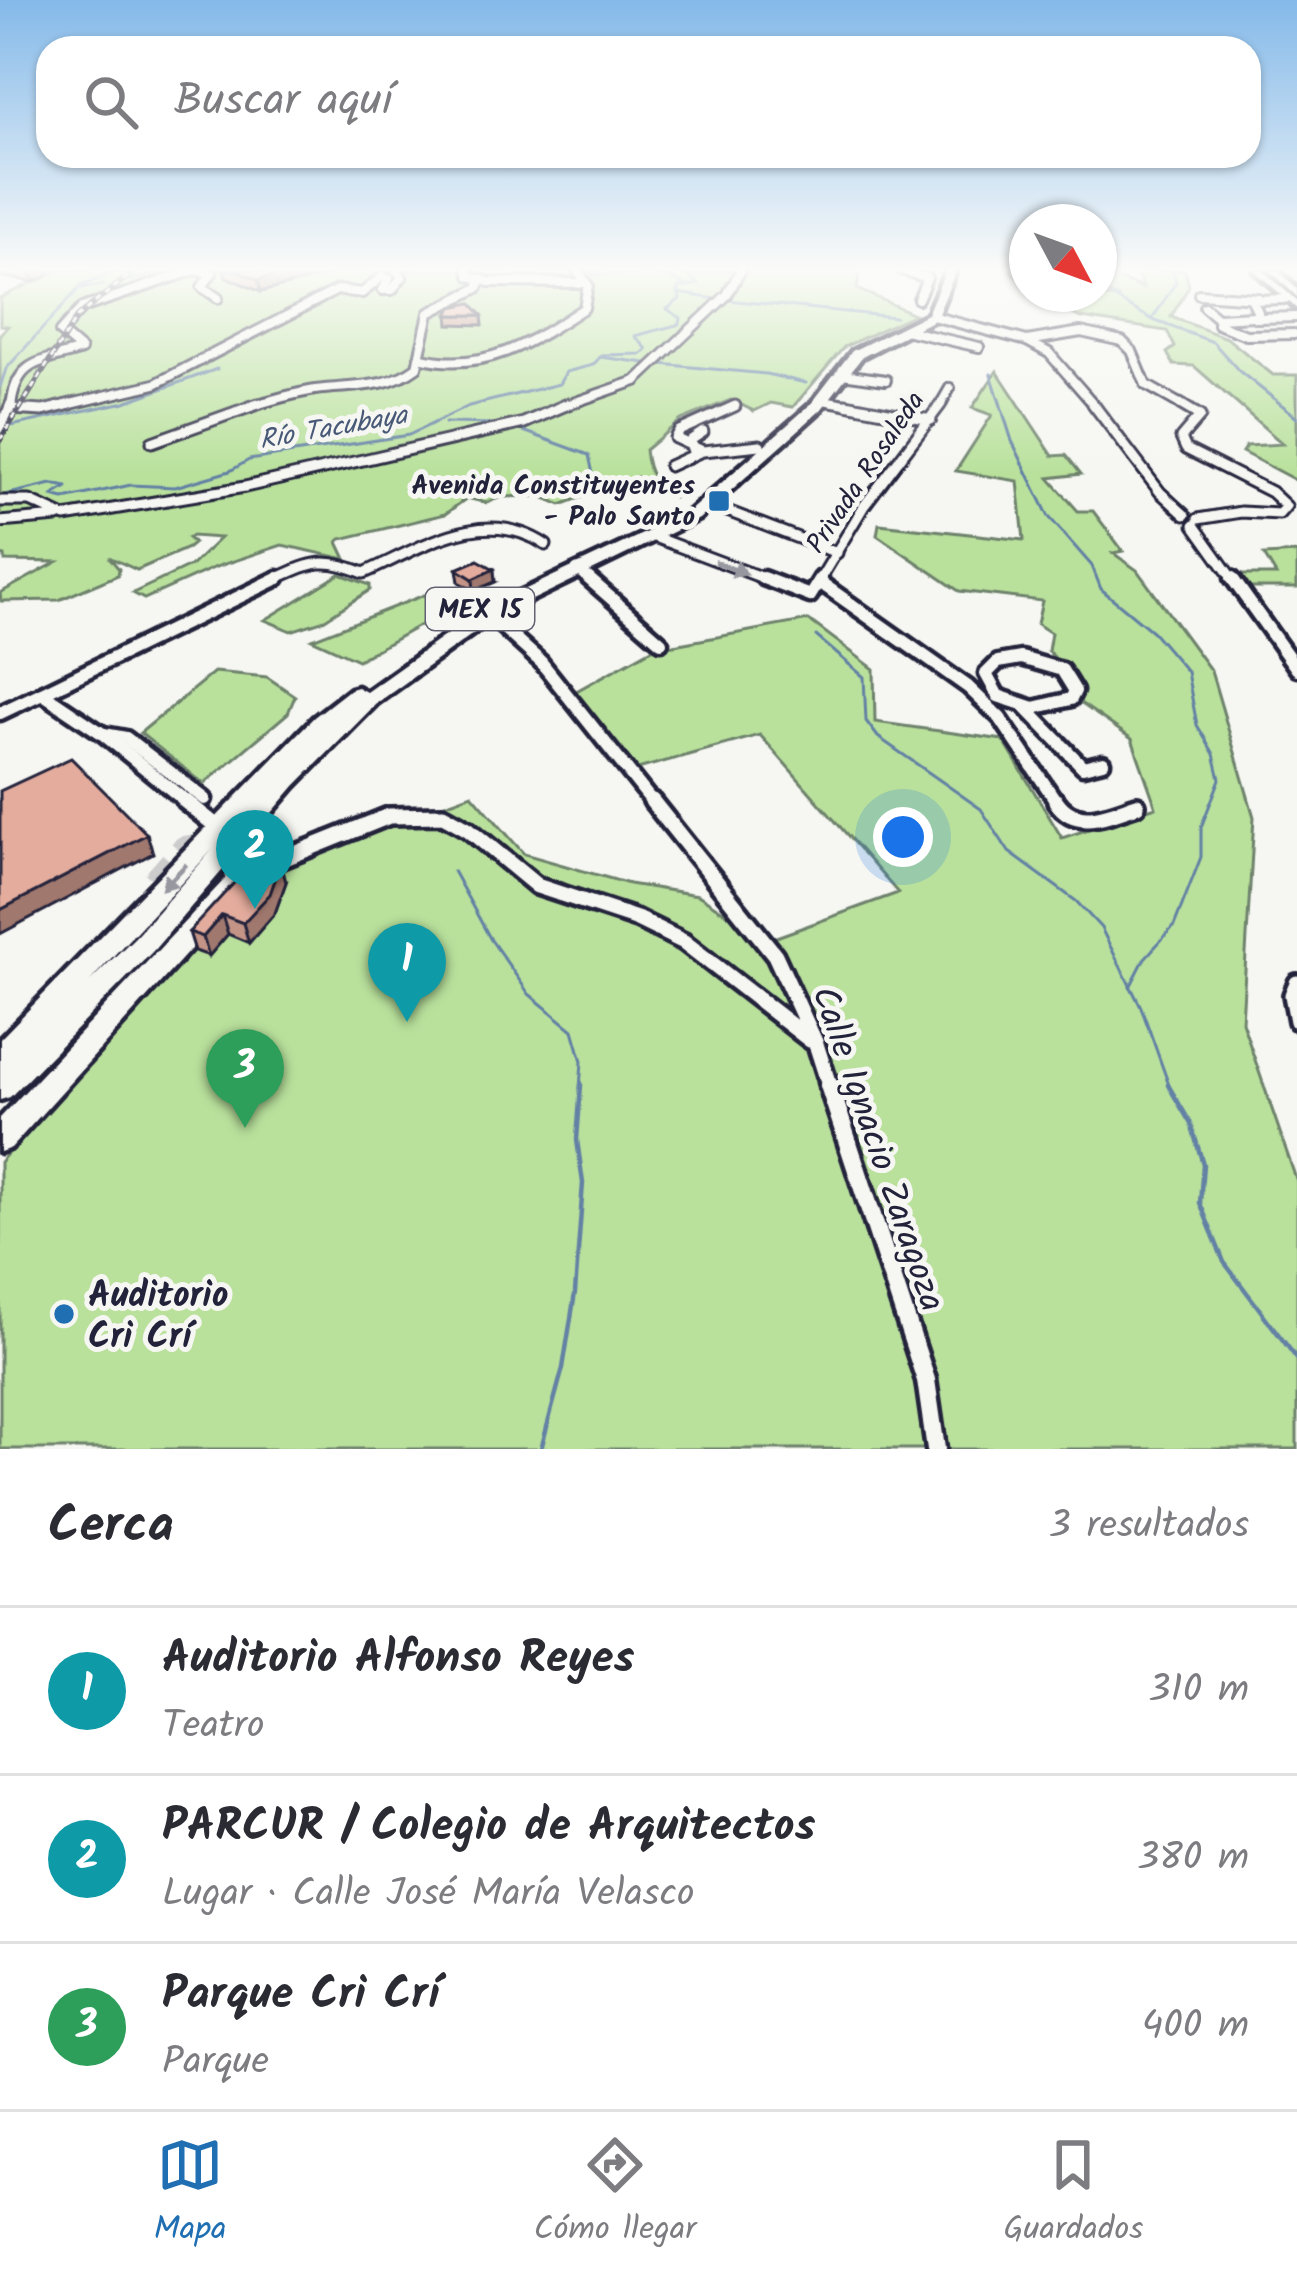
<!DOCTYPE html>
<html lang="es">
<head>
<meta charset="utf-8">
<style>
  body { margin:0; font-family:Kalam,sans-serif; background:#f2f2f3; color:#2b2b33 }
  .compass { position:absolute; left:1009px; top:204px; width:108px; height:108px; border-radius:50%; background:#fff; box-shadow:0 3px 9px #0004; rotate:131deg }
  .you { position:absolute; left:903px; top:837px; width:42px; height:42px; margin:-30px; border:9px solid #fff; border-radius:50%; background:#1a73e8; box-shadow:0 0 0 18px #1a73e833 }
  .badge { display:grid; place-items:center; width:78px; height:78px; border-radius:50%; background:#1f6fb2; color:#fff; font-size:39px; font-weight:700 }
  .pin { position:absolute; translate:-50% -99px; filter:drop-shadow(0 3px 6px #0008) }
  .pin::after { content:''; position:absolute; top:63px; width:42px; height:36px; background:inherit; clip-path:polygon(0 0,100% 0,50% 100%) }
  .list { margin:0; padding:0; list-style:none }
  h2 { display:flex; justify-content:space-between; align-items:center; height:156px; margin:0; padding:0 48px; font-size:51px }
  h2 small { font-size:39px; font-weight:400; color:#7c7c81 }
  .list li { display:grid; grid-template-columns:78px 1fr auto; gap:36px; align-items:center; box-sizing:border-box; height:168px; padding:0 48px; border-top:3px solid #e1e1e2 }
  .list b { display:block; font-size:45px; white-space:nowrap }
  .list p { margin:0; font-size:39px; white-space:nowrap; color:#7c7c81 }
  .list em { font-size:39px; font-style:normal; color:#7c7c81 }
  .icon { flex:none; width:66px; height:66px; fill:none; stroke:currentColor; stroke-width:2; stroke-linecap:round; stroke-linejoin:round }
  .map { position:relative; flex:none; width:1297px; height:1449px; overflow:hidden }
  .search { position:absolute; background:#fff; box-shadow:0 3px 9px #0004; left:36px; right:36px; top:36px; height:132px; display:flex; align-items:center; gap:30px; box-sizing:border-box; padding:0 42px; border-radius:36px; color:#7c7c81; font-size:45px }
  .sheet { height:660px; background:#fff }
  nav { display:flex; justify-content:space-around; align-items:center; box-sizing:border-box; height:168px; border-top:3px solid #e1e1e2; background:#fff; font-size:33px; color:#7c7c81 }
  nav a { display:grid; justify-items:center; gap:6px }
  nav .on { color:#1f6fb2 }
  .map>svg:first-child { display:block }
</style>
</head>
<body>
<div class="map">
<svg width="1297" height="1449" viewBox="0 0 1297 1449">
  <rect width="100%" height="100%" fill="#f6f6f2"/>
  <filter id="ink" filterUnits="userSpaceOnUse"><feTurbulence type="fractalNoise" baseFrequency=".00833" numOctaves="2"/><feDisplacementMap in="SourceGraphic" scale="24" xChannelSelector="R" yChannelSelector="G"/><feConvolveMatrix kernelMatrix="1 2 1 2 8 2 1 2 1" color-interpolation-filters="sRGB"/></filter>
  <g filter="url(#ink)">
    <!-- green -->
    <g fill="#b9e19c" stroke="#6e826c" stroke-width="3">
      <path d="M59,270H860L857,289L914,314L844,347L793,407L771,403L754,411L731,400L681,420L645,450C648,476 653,485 680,490L674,497L637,477L561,505L540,496L501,497L486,503L467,498L445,514L341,539L338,542L346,559L282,545L216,567L144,599L133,593L192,565L220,538L192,536L188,538L194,543L188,548L137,570L109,557L119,569L118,575L59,600L1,601L0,593L57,562L5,561V556L0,555V334L8,326L0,325V298Z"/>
      <path d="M1136,270H1185L1189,286L1171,317L1227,338L1273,375H1297V481L1242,452L1246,446L1283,444L1194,366L1174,365L1167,353L1175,347L1167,331L1082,318L1042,303L1040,294L1119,298L1099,289V272L1143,288Z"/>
      <path d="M997,371L1053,456L1066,455L1081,474L1049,478L1078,511H1093L1123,551L1113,553L1137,570L1211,671L1254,817L1242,1022L1297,1182V1449H0V1162L215,917L281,864L472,794L524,854L629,884L698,895L768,940L898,893L760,735L634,770L571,694L652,649L809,620L874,669L875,722L1003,740L1062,838L1156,807L1132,739L1076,700L1079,684L1048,651L1051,633L1037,624L1042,601L959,591L877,535L879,524L1024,540L1018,481L956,471L992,415L972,408Z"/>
      <path d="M1297,553V588H1246L1237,575H1276L1264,555Z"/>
      <path d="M340,574L370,585V590L322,621L291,631L265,620Z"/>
      <path d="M458,587L468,598L358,660L312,639L442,588Z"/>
      <path d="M214,672L267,677L295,696L288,713L204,784L140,733Z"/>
    </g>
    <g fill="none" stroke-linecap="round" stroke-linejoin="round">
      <!-- stream-far1 -->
      <g stroke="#6381a4" stroke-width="3">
        <path d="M589,275L661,274L685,285"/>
        <path d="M130,280L171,270"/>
        <path d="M81,288L103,285"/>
        <path d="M1099,289L1153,320L1213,342L1239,371L1297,417"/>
        <path d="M678,293L716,299"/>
        <path d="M727,300L895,317"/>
        <path d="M1153,318L1176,282L1173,270"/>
        <path d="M600,357L646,363"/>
        <path d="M660,364L766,374L806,383"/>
        <path d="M991,374L1012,441L1049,517L1092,566L1101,589L1153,632L1187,672L1197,725L1214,754L1220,779L1201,827V857L1174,926L1145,958L1130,987"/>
        <path d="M0,387L6,369L81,286L120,270"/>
        <path d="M445,423L501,424"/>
        <path d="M11,426L125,402L217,369"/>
        <path d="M518,429L589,455L593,474L603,484"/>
        <path d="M0,496L52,484L67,487L52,496L64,499L131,485L175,487L230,471L249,460L409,435L469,406L559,384L566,372L593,365L602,355L642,354L647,349L635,336L680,324L681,318L667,309L680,299L678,288L699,284L688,275L728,270"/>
        <path d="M816,636L864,677L866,721L878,737L981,809L1009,852L1076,901L1101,928L1141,1007L1170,1088"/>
        <path d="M453,871L491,940L529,994L573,1030L582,1061L580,1088"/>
      </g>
      <!-- stream -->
      <g stroke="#6381a4" stroke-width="4.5">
        <path d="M1168,1085L1191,1124L1203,1164L1200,1203L1224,1262L1297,1359"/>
        <path d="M541,1449L563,1368L575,1293L583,1183L577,1140L581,1085"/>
      </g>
      <!-- trunk-tunnel -->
      <path stroke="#cccccd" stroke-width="26" stroke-dasharray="26 14" stroke-linecap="butt" d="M155,882L184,849L209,845"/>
      <defs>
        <g id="minor-far4">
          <path d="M468,270L470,276L490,282L586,283"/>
          <path d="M901,270L927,278L918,299"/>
          <path d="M1017,270L1027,273"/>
          <path d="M1199,294L1258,298"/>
          <path d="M1204,307L1217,318L1254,316L1258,312L1252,300L1287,299"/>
          <path d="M932,316L1027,341L1049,353L1096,407"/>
          <path d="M1256,318L1297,317"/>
          <path d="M1218,324L1246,335L1294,334"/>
          <path d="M905,330L979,347"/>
          <path d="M1027,341L1081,332L1122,341L1132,351L1146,385L1185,407"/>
          <path d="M419,357C483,374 532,342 584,308L588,285L577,270"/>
          <path d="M842,374L886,380"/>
          <path d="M823,400L862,407"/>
          <path d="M11,407C16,358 42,363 81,350L60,332L82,308L195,270L212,273L202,287L218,298"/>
          <path d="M58,407L155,384L337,290L362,293L383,276L389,279L383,290H392L402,277L396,270"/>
          <path d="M249,407C271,400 292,394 315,390C351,385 386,390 417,367L429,313L478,288L481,279"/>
          <path d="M561,407L636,381L727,295L741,270"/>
          <path d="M939,407L950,388"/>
        </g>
        <g id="minor-far3">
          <path d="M846,404L931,420"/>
          <path d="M1093,404L1160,492L1185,515"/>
          <path d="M1180,404L1200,416L1181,438L1186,449L1271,492L1286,506L1279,514L1241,512L1198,519"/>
          <path d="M735,406L679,431L675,438L703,451L760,445"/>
          <path d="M10,409L43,411L71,404"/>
          <path d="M0,430L11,404"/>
          <path d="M152,442L258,404"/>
          <path d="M692,449L691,440L703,432"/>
          <path d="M669,466L702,451"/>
          <path d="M0,501H30L65,517L245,487L524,423L568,404"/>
          <path d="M709,504L837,553"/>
          <path d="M0,522L58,517"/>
          <path d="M1194,525L1234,581"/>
          <path d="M654,537L771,581"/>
          <path d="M577,569L591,581"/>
          <path d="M271,581C311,563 322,555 364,573C423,547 485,504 546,545"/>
          <path d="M819,581L864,506L941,404"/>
        </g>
        <g id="minor-far2">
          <path d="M588,578L661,642"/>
          <path d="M763,578L810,596L821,578"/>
          <path d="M1232,578L1297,669"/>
          <path d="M821,583L968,687L1000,718L1058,804"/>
          <path d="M488,614L541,662L654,804"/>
          <path d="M1021,658L1062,670L1075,691L1071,699L1034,708L998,696L986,674L998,662Z"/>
          <path d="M42,693L278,578"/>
          <path d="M1026,708L1083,767L1103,762"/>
          <path d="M0,713L42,693L103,734L189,804"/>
          <path d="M104,734L126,738L205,799"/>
        </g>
        <g id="minor-far1">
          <path d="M185,801L220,829"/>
          <path d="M652,801L775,955L816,1044L830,1088"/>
          <path d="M1056,801C1076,831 1109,814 1137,805"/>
          <path d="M252,819L264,854L280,860L389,816L443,815L468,829L537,886L637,919L684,942L810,1040"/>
          <path d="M1297,983L1292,995L1297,1021"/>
        </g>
        <path id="minor" d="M829,1085L926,1380L936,1449"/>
        <g id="secondary">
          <path d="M1254,270H1262L1297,301V309Z"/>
          <path d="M1270,270H1278L1297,289V297Z"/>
        </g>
        <path id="trunk" d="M946,270H956L936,319L862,357L821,410L699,519L495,618L377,703L295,786L235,856L249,857L252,863L246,888L11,1148L0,1152V1118L225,879L228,864L153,951L10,1097L0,1100V1039L314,717L350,689L357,687L366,692L481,610L687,513L811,404L852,351L927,314ZM213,849L135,937L90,981Z"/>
      </defs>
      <!-- minor-far4 casing -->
      <use href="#minor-far4" stroke="#22223b" stroke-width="14"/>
      <!-- minor-far3 casing -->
      <use href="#minor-far3" stroke="#22223b" stroke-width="15"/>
      <!-- minor-far2 casing -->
      <use href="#minor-far2" stroke="#22223b" stroke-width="21"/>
      <!-- minor-far1 casing -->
      <use href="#minor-far1" stroke="#22223b" stroke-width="24"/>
      <!-- minor casing -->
      <use href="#minor" stroke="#22223b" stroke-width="27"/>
      <!-- secondary casing -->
      <use href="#secondary" stroke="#22223b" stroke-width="10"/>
      <!-- trunk casing -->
      <use href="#trunk" stroke="#22223b" stroke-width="9"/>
      <!-- minor-far4 -->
      <use href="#minor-far4" stroke="#f6f6f2" stroke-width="8"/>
      <!-- minor-far3 -->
      <use href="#minor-far3" stroke="#f6f6f2" stroke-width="9"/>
      <!-- minor-far2 -->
      <use href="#minor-far2" stroke="#f6f6f2" stroke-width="12"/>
      <!-- minor-far1 -->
      <use href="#minor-far1" stroke="#f6f6f2" stroke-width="15"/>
      <!-- minor -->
      <use href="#minor" stroke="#f6f6f2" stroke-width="18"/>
      <!-- secondary -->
      <use href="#secondary" fill="#f6f6f2" fill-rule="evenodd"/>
      <!-- trunk -->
      <use href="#trunk" fill="#f6f6f2" fill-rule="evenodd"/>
      <defs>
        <path id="rail" d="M0,440L77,317L136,270"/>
      </defs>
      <!-- rail casing -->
      <use href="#rail" stroke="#22223b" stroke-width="6"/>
      <!-- rail -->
      <use href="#rail" stroke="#f6f6f2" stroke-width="3" stroke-dasharray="6" stroke-linecap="butt"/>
    </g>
    <!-- wall -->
    <g fill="#c49487" stroke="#22223b" stroke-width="3">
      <path d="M0,270H52L46,272L48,276L34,282L0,276Z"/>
      <path d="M224,270H322L323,276L261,292L226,277Z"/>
      <path d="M448,315H482L483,325L449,324Z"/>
      <path d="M457,569L495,582L474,591L459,582Z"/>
      <path d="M286,882L275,913L249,943L228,934L209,956L195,951L189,932Z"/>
    </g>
    <!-- shaded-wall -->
    <g fill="#a0786e" stroke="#22223b" stroke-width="3">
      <path d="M30,270H52L46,272L48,276L34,282Z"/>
      <path d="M298,270H322L323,276L261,292L258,280Z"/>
      <path d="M494,569L495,582L474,591L473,579Z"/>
      <path d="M147,834L153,853L0,934V910Z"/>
      <path d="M281,863L286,882L275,913L249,943L243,923Z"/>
      <path d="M222,915L228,934L209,956L203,937Z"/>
    </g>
    <!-- building -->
    <g fill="#e4ac9d" stroke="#22223b" stroke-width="3">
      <path d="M235,270H298L258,280Z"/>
      <path d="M471,303L482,315H448L452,307Z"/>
      <path d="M478,560L494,569L473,579L457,569Z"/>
      <path d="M71,758L147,834L0,910V791Z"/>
      <path d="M251,844L261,849L256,862L281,863L270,894L243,923L222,915L203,937L189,932L244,872Z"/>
    </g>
    <!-- one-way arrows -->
    <defs><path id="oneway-solid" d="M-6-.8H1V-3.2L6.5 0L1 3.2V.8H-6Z" transform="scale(3)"/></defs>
    <g fill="#9797a0">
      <use href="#oneway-solid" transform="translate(731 568) rotate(22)"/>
      <use href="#oneway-solid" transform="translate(174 877) rotate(134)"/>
    </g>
  </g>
  <!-- sky -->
  <linearGradient id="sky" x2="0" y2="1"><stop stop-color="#84b9e9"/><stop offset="0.57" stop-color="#fbfbf9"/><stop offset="1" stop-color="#fbfbf9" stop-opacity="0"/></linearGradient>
  <rect width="1297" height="472" fill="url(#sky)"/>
  <!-- markers -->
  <g fill="#1f6fb2" stroke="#f6f6f2" stroke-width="4.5">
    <rect x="707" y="489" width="24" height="24" rx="6"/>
    <circle cx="64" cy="1314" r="12"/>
  </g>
  <g text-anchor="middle" stroke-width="10" stroke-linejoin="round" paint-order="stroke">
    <!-- far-water labels -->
    <g font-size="27" font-style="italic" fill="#485978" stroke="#f6f6f2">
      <text transform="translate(333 427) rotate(-10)" y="9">Río Tacubaya</text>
    </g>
    <!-- far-street labels -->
    <g font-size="27" fill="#22223b" stroke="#f6f6f2">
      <text transform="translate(865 472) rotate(-56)" y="9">Privada Rosaleda</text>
    </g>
    <!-- far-poi labels -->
    <g font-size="27" font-weight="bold" fill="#22223b" stroke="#f6f6f2" text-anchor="end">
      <text x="695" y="494">Avenida Constituyentes<tspan x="695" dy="31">- Palo Santo</tspan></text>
    </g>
    <!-- shield labels -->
    <rect fill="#f6f6f2" stroke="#626272" stroke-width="3" x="426" y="588" width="108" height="42" rx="9"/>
    <g font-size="27" font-weight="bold" fill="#22223b">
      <text x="480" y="618">MEX 15</text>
    </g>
    <!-- near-street labels -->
    <g font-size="36" fill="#22223b" stroke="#f6f6f2">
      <text transform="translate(880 1148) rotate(71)" y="13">Calle Ignacio Zaragoza</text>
    </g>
    <!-- near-poi labels -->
    <g font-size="36" font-weight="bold" fill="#22223b" stroke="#f6f6f2" text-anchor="start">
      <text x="88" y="1306">Auditorio<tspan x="88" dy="41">Cri Crí</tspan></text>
    </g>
  </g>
</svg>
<svg class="compass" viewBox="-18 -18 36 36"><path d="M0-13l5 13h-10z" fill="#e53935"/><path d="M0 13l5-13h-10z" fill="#7c7c81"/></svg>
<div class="you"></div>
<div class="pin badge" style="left:407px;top:1022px;background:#0f9aa8">1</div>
<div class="pin badge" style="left:255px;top:909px;background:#0f9aa8">2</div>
<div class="pin badge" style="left:245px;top:1128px;background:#2e9e5b">3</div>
<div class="search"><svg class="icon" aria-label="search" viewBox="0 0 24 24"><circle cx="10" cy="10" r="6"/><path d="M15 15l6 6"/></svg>Buscar aquí</div>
</div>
<section class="sheet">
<h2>Cerca<small>3 resultados</small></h2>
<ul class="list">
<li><span class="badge" style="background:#0f9aa8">1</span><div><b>Auditorio Alfonso Reyes</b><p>Teatro</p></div><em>310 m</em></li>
<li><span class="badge" style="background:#0f9aa8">2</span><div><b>PARCUR / Colegio de Arquitectos</b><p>Lugar · Calle José María Velasco</p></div><em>380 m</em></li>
<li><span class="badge" style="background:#2e9e5b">3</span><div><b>Parque Cri Crí</b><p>Parque</p></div><em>400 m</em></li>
</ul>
</section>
<nav>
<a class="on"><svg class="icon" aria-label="map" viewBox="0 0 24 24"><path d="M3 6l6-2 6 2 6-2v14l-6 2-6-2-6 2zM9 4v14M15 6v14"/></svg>Mapa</a>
<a><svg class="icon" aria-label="directions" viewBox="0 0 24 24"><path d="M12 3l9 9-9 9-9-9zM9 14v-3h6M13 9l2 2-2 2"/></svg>Cómo llegar</a>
<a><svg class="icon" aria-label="saved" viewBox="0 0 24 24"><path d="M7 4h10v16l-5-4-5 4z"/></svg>Guardados</a>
</nav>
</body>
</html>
